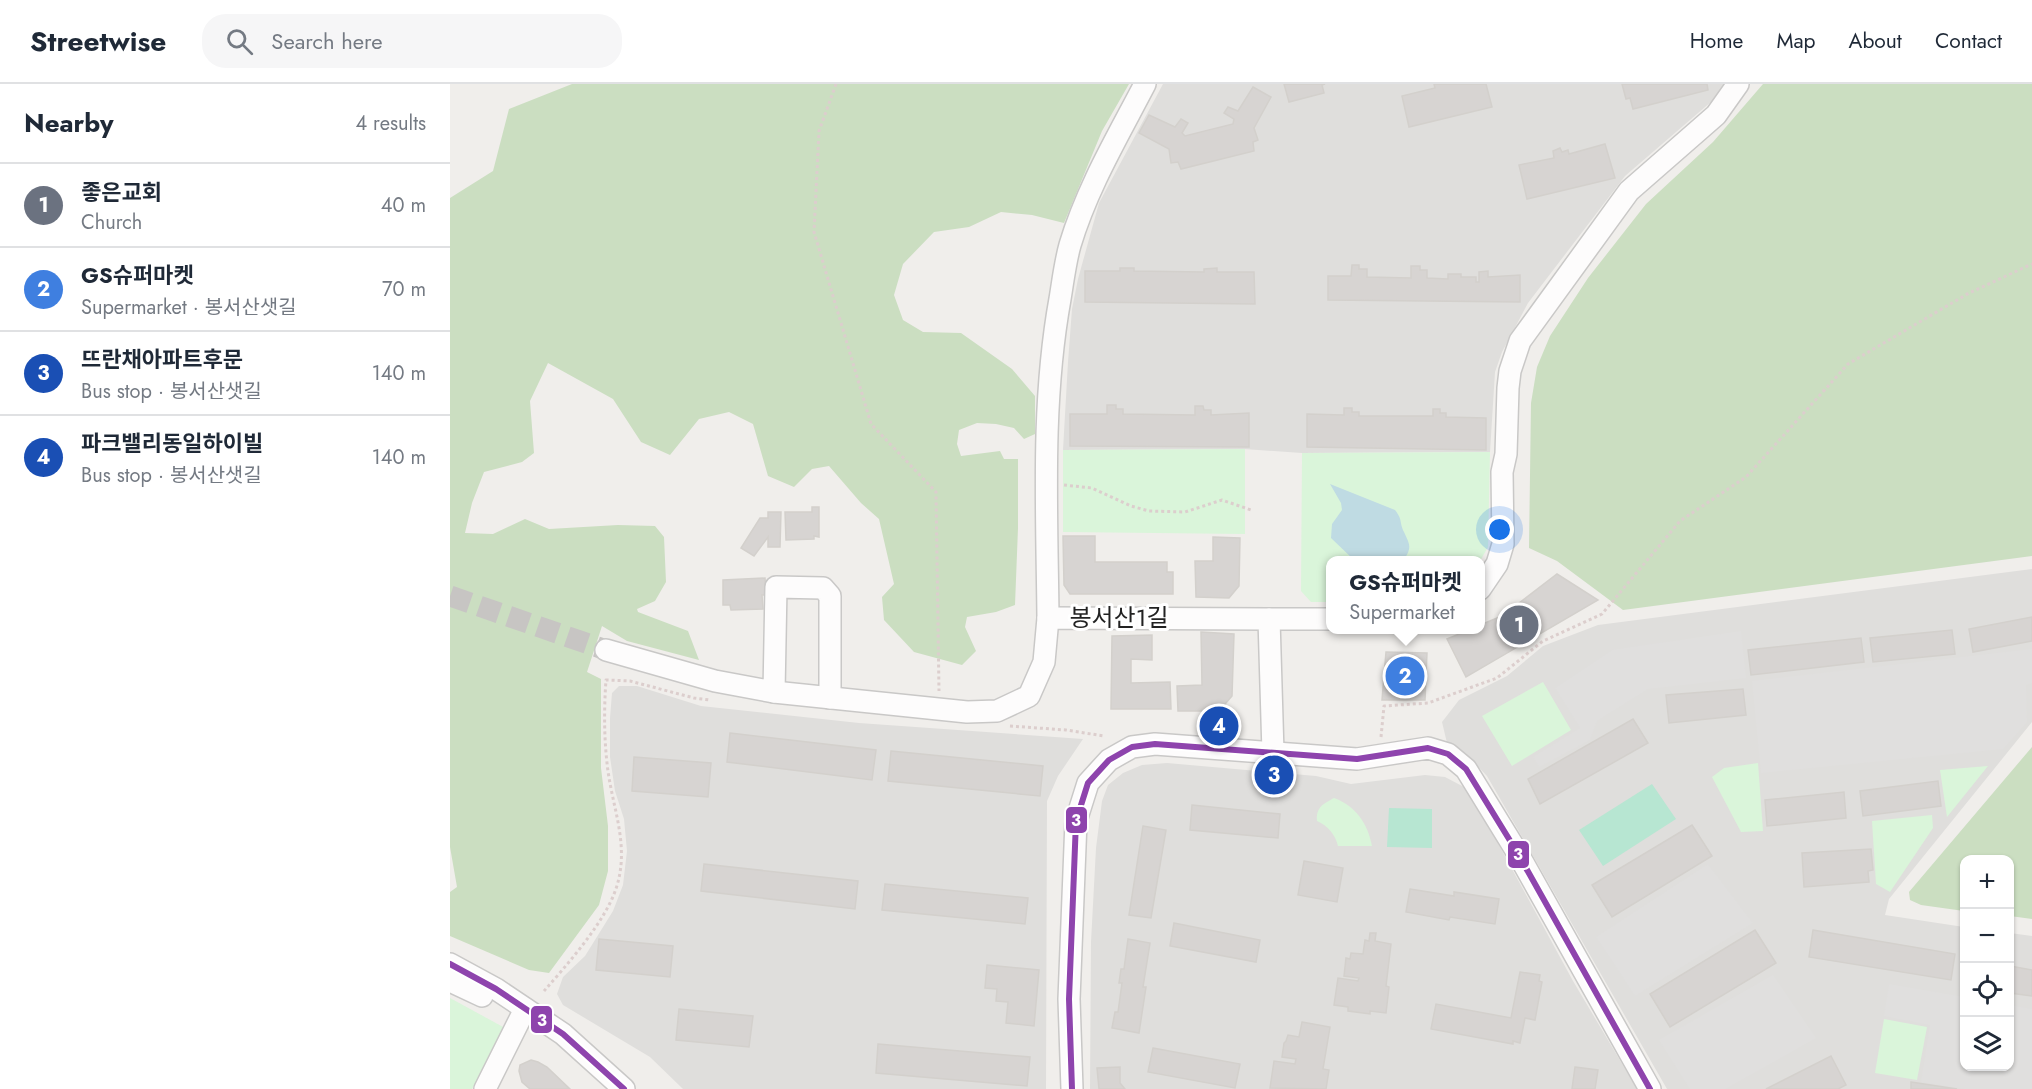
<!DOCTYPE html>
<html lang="en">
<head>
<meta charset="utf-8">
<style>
  body { margin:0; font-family:Jost,"Noto Sans KR",sans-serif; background:#f6f6f7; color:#1f2937 }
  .controls { position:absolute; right:18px; bottom:18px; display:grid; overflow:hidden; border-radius:12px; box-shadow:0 2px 4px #0004 }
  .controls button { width:54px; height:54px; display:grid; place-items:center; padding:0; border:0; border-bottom:2px solid #e0e1e3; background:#fff; color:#1f2937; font:30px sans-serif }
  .you { position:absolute; left:1050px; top:446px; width:21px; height:21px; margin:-15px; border:4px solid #fff; border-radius:50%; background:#1a73e8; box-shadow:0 0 0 9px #1a73e833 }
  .badge { display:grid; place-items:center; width:39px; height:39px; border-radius:50%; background:#6a6968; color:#fff; font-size:20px; font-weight:700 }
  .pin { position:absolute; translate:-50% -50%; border:3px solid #fff; box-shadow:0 2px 6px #0006 }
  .popup { position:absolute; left:876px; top:472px; width:159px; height:78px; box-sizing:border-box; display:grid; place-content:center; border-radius:12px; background:#fff; filter:drop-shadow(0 2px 4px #0005); font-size:20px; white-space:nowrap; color:#747a83 }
  .popup b { font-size:22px; color:#1f2937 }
  .popup::after { content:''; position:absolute; left:50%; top:100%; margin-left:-12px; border:12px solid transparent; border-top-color:#fff }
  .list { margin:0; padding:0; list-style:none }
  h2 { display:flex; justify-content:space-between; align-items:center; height:78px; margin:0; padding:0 24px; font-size:26px }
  h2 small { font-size:20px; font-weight:400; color:#747a83 }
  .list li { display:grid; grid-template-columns:39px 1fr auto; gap:18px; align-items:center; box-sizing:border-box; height:84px; padding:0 24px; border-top:2px solid #e0e1e3 }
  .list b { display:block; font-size:22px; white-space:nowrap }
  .list p { margin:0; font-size:20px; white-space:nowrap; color:#747a83 }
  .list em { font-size:20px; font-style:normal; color:#747a83 }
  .icon { flex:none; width:33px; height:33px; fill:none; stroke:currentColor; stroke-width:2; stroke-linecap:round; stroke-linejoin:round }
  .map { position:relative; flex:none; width:1582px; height:1005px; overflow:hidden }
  header { display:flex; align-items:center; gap:36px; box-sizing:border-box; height:84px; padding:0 30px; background:#fff; border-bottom:2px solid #e0e1e3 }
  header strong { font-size:28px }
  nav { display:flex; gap:33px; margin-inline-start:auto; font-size:21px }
  .search { width:420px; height:54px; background:#f6f6f7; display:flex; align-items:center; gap:15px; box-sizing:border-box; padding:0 21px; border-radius:24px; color:#747a83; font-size:22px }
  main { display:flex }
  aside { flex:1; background:#fff }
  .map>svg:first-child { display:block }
</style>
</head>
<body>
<header>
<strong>Streetwise</strong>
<div class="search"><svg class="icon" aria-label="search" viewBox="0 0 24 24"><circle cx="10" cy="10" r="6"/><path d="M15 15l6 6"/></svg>Search here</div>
<nav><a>Home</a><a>Map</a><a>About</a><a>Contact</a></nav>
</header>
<main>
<aside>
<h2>Nearby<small>4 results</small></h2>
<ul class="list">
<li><span class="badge" style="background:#6b7280">1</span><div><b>좋은교회</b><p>Church</p></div><em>40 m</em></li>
<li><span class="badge" style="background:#3f7fe0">2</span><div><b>GS슈퍼마켓</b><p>Supermarket · 봉서산샛길</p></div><em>70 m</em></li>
<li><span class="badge" style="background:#1a4fb4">3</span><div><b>뜨란채아파트후문</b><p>Bus stop · 봉서산샛길</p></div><em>140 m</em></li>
<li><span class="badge" style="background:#1a4fb4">4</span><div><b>파크밸리동일하이빌</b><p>Bus stop · 봉서산샛길</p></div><em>140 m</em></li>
</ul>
</aside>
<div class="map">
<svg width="1582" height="1005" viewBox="0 0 1582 1005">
  <rect width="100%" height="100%" fill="#f0eeeb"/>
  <!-- residential -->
  <g fill="#dfdedc">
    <path d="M713,0H1274L1262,17L1175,92L1078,219L1052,268L1045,288L1040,368L852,369L794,365L613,366L618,278L622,225L628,195L649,119Z"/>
    <path d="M1582,485V638L1439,815L1435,831L1514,843V982H1560V849L1582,852V1005H1217L1037,692L1015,669L997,659L992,638L1009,616L1057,592L1093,562L1148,541Z"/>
    <path d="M169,602H187L251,622L409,639L633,655L608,692L597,717L596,1005H233L200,973L113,921L107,910L113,893L135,872L163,827L173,801L177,767L174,735L165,707L160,673V634L162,609Z"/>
    <path d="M717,679L866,692L901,700L975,691L995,693L1014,703L1032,730L1123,897L1187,1005H640L641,858L646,764L652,717L658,701L673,689L692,681Z"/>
  </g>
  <!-- forest -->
  <g fill="#cbdec1">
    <path d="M122,0H679L652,47L614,139L582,131L551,128L519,143L484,148L453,180L444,211L453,236L473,248L511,249L562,285L585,312V350L574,355L564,344L546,340L527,339L509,346L507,360L511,372L550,367L554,375H568V444L565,521L546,528L517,533L515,543L526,567L512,581L464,568L434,536L432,513L444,500L429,435L411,419L379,382L362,385L344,403L318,392L303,340L279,328L249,335L220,371L191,358L163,315L98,279L80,317L84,369L72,378L34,388L22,419L15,449L43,450L75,435L99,445L168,441L205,442L214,453L216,498L205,517L187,525L188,528L238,547L249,576L177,557L152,542L137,588L151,595V684L158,742V787L149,821L99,889L79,886L0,852V808L7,803L0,763V114L43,87L59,25Z"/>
    <path d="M1313,0H1582V472L1173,526L1107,477L1079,464L1081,319L1087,283L1100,252L1138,194L1196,120L1263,58Z"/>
    <path d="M1582,663V835L1560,832V776H1514V827L1471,821L1460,816L1459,808Z"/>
  </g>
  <!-- park -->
  <g fill="#daf5da">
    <path d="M795,365V450L613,448V366Z"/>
    <path d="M1040,368L1038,463L1030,477L880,476V518H861L851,507L852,369Z"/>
    <path d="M1093,598L1121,646L1062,682L1032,632Z"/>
    <path d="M1308,679L1313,747L1291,748L1262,693L1274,684Z"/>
    <path d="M1538,682L1497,733L1490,686Z"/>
    <path d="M884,714C906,722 918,740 922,762H888C885,750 878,742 867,737C866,723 873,720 884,714Z"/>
    <path d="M1482,731L1483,744L1440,808L1426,800L1422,737Z"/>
    <path d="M0,914L55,944L22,1005H0Z"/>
    <path d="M1434,935L1477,943L1467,996L1425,989Z"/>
  </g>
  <!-- pitch -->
  <g fill="#b7e6d2">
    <path d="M1202,700L1226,735L1153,782L1129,746Z"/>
    <path d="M939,724L982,725V764L937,763Z"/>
  </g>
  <!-- parking -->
  <g fill="#e0dfde">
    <path d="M1291,547L1296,594L1198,605L1147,637L1140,656L1089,683L1083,673L1130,644L1105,604L1162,566Z"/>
    <path d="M1582,565V599L1576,601L1577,638L1553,665L1311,689L1302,597Z"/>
    <path d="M1258,780L1303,839L1185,912L1146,853Z"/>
    <path d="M1323,891L1366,954L1275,1005H1240L1209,956Z"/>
    <path d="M1439,900L1514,913V982H1560V921L1582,925V1005H1516L1471,998L1480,941L1434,932Z"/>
  </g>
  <!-- water -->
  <path fill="#bfdbe3" d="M880,400L945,426C953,436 949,438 954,448C960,461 962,463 954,476H904L881,454L882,440L892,426L891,419Z"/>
  <!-- building -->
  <g fill="#d7d4d2" stroke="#d3d0cc" stroke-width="1.5">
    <path d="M834,0H875L872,1L874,9L839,18Z"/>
    <path d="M984,0H1036L1042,23L959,43L952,12L985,4Z"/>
    <path d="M1172,0H1257L1258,6L1183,25L1180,14L1176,15Z"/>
    <path d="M803,3L821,13L804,44L808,56L803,58L804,67L731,85L728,78L721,79L719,65L689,49L699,31L725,43L731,35L738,39L732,49L735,52L783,40L784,35L774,29L778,23L788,27Z"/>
    <path d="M1155,60L1165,94L1077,115L1069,81L1104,74L1103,67L1110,64L1112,68L1118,66L1119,70Z"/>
    <path d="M902,181H909V185H917V193L961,194V182H970V186H977V194L998,195V190H1011V193H1026V198H1029V188L1038,187V193L1070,191V218L878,216V192H901Z"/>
    <path d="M670,184H684V187L754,188V185L767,184V188H804L805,220L635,218V187H670Z"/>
    <path d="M657,321H666V325H673V330L745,331V322H753L754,326H761V331L799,329V363L620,362V330H657Z"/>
    <path d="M894,324H902V328H909V332H983V325H990V329H996V333L1036,334V366L857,363V330L894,331Z"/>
    <path d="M362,423H369V453L364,452V455L336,456L335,428H362Z"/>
    <path d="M318,428H331L330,463H318V453L304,472L291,464L310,434H318Z"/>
    <path d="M613,452H645V478H717V488H723V510H620L614,501Z"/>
    <path d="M763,453L790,454L789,502L779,514L746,513L745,477H763Z"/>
    <path d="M1107,490L1148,516L1016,593L997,555L1019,546H1030V541L1052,532Z"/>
    <path d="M315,494L316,511H312L313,525L281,526L280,521H273V496Z"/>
    <path d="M1582,533V557L1523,568L1519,545Z"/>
    <path d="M1502,546L1505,570L1423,578L1420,554Z"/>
    <path d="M751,548L784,550L782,612L769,627H728L727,602L752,601Z"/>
    <path d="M702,551V576L681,575V599L720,598L721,625H661L662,552Z"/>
    <path d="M1411,554L1414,578L1301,591L1298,566Z"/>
    <path d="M936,568L977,569L975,616H932Z"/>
    <path d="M1293,605L1296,631L1219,639L1216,611Z"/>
    <path d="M1183,635L1198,659L1090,720L1078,695Z"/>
    <path d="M280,649L426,666L422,696L277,678Z"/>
    <path d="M441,667L593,682L590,712L438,697Z"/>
    <path d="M184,673L261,679L258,713L182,707Z"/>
    <path d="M1488,697L1491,722L1413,732L1410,707Z"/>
    <path d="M1394,708L1396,734L1317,742L1315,716Z"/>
    <path d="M742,721L830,730L828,754L740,746Z"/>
    <path d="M1242,741L1262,772L1162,833L1142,801Z"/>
    <path d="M693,742L716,746L701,834L679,831Z"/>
    <path d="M1421,765L1423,786L1418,787L1419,798L1354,803L1352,769Z"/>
    <path d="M854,777L893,784L887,818L848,811Z"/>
    <path d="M254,780L408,797L405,825L251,807Z"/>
    <path d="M435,800L578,814L575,840L432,826Z"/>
    <path d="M960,805L1004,812V808L1049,815L1045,840L1000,833L999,836L956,828Z"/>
    <path d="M724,839L810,856L806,878L720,862Z"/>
    <path d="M1305,846L1326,879L1220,943L1200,910Z"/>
    <path d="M1363,846L1505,870L1501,896L1359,873Z"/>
    <path d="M920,849H926L925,857L941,860L936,902L939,903L936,929L920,927V930L898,927V923L884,921L888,894L908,897L909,894L894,892L896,874L900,875L901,869L913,870L915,856L919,857Z"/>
    <path d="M149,855L223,862L220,893L146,886Z"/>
    <path d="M678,855L700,859L693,903H696L689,949L662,944L665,928H668L672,899H669L671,885H674Z"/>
    <path d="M537,881L589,886L584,942L556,939L558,918L546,917L547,905L535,904Z"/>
    <path d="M1560,882L1582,886V912L1560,909Z"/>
    <path d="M1070,888L1090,891L1089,897L1092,898L1085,936L1075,934L1070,959L1063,957V960L981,945L986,920L1061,934Z"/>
    <path d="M229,925L303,932L299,963L226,956Z"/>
    <path d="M852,938L880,943L873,985L879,986L876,1005L820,1004L824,977L845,980L846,975L832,973L834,959L836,957L838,951L849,953Z"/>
    <path d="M428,960L580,973L577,1002L426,989Z"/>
    <path d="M703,964L790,980L785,1004L698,988Z"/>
    <path d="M1381,972L1396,1001L1388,1005H1316Z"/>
    <path d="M81,976L88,978L97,983L120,1005H80L72,998L69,987L70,981Z"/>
    <path d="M670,983V999L675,1005H649L647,984Z"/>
    <path d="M1125,983L1148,986L1145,1005H1122Z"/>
    <path d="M1461,998L1507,1005H1461Z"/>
  </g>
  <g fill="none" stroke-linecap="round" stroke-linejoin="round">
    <!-- minor-tunnel -->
    <path stroke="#c7c5c3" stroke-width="21" stroke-dasharray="21 10" stroke-linecap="butt" d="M0,512L156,566"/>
    <defs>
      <g id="minor">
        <path d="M1030,505L1047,480L1053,460L1052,388L1056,370L1058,304L1060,287L1070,257L1179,107L1266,31L1288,0"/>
        <path d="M598,534C597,428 591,320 610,215C613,197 615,179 620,161C637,104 668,52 695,0"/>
        <path d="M819,535H880"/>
        <path d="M156,566L265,597L324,608L517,628L547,627L579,612L594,578L598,534L819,535L823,669"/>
        <path d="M324,608L326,503L373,504L380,512V614"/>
        <path d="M0,880L46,905L113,950L174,1005"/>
        <path d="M0,897L32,912"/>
        <path d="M35,1005L75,925"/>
        <path d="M622,1005L619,915L626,737L638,699L659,676L682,663L705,660L907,675L978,664L998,670L1016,685L1067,768L1200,1005"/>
      </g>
    </defs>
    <!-- minor casing -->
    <use href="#minor" stroke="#c9c8c7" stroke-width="24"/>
    <!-- path -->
    <g stroke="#dccecd" stroke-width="3" stroke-dasharray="3 3" stroke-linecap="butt">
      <path d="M386,0L369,47L364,148L421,340L486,408L489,607"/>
      <path d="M614,401L642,404L681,422L699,427L735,428L772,416L801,426"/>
      <path d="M560,642L616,646L654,652"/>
      <path d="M931,653L934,622L978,619L1047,594L1093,557L1152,530L1230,437L1296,393L1398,280L1519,209L1582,180"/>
      <path d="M94,907C116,882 145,849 160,819C185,769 162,728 157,679C154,652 154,624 156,596L180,597L244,614L260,616"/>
    </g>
    <!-- minor -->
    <use href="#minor" stroke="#fdfcfc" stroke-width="21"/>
    <defs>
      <g id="bus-1">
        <path d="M0,880L46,905L113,950L174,1005"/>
        <path d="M622,1005L619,915L626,737L638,699L659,676L682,663L705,660L907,675L978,664L998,670L1016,685L1067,768L1200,1005"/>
      </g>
    </defs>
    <!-- bus-1 casing -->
    <use href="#bus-1" stroke="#fff" stroke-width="10"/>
    <!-- bus-1 -->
    <use href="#bus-1" stroke="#8e44ad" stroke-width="6"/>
  </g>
  <g text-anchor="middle" stroke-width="6" stroke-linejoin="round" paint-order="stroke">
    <!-- street labels -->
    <g font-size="24" fill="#222" stroke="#fff">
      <text x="669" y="542">봉서산1길</text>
    </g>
  </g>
  <g stroke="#fff" stroke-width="2">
    <rect x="615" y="722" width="23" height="28" rx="6" fill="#8e44ad"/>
    <rect x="1057" y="756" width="23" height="29" rx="6" fill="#8e44ad"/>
    <rect x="80" y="921" width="23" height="29" rx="6" fill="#8e44ad"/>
  </g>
  <g font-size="16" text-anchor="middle" font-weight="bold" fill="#fff">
    <text x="626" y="742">3</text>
    <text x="1068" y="776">3</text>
    <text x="92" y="942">3</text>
  </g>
</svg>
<div class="controls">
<button>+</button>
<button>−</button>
<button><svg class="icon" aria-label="locate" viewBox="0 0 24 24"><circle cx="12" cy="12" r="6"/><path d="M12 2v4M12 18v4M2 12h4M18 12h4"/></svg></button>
<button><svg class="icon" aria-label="layers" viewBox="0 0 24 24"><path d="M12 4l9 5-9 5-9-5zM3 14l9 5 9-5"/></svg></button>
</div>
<div class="you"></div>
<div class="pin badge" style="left:1069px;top:541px;background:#6b7280">1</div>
<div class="pin badge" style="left:955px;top:592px;background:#3f7fe0">2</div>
<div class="popup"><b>GS슈퍼마켓</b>Supermarket</div>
<div class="pin badge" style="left:824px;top:691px;background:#1a4fb4">3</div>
<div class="pin badge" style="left:769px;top:642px;background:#1a4fb4">4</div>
</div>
</main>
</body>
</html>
